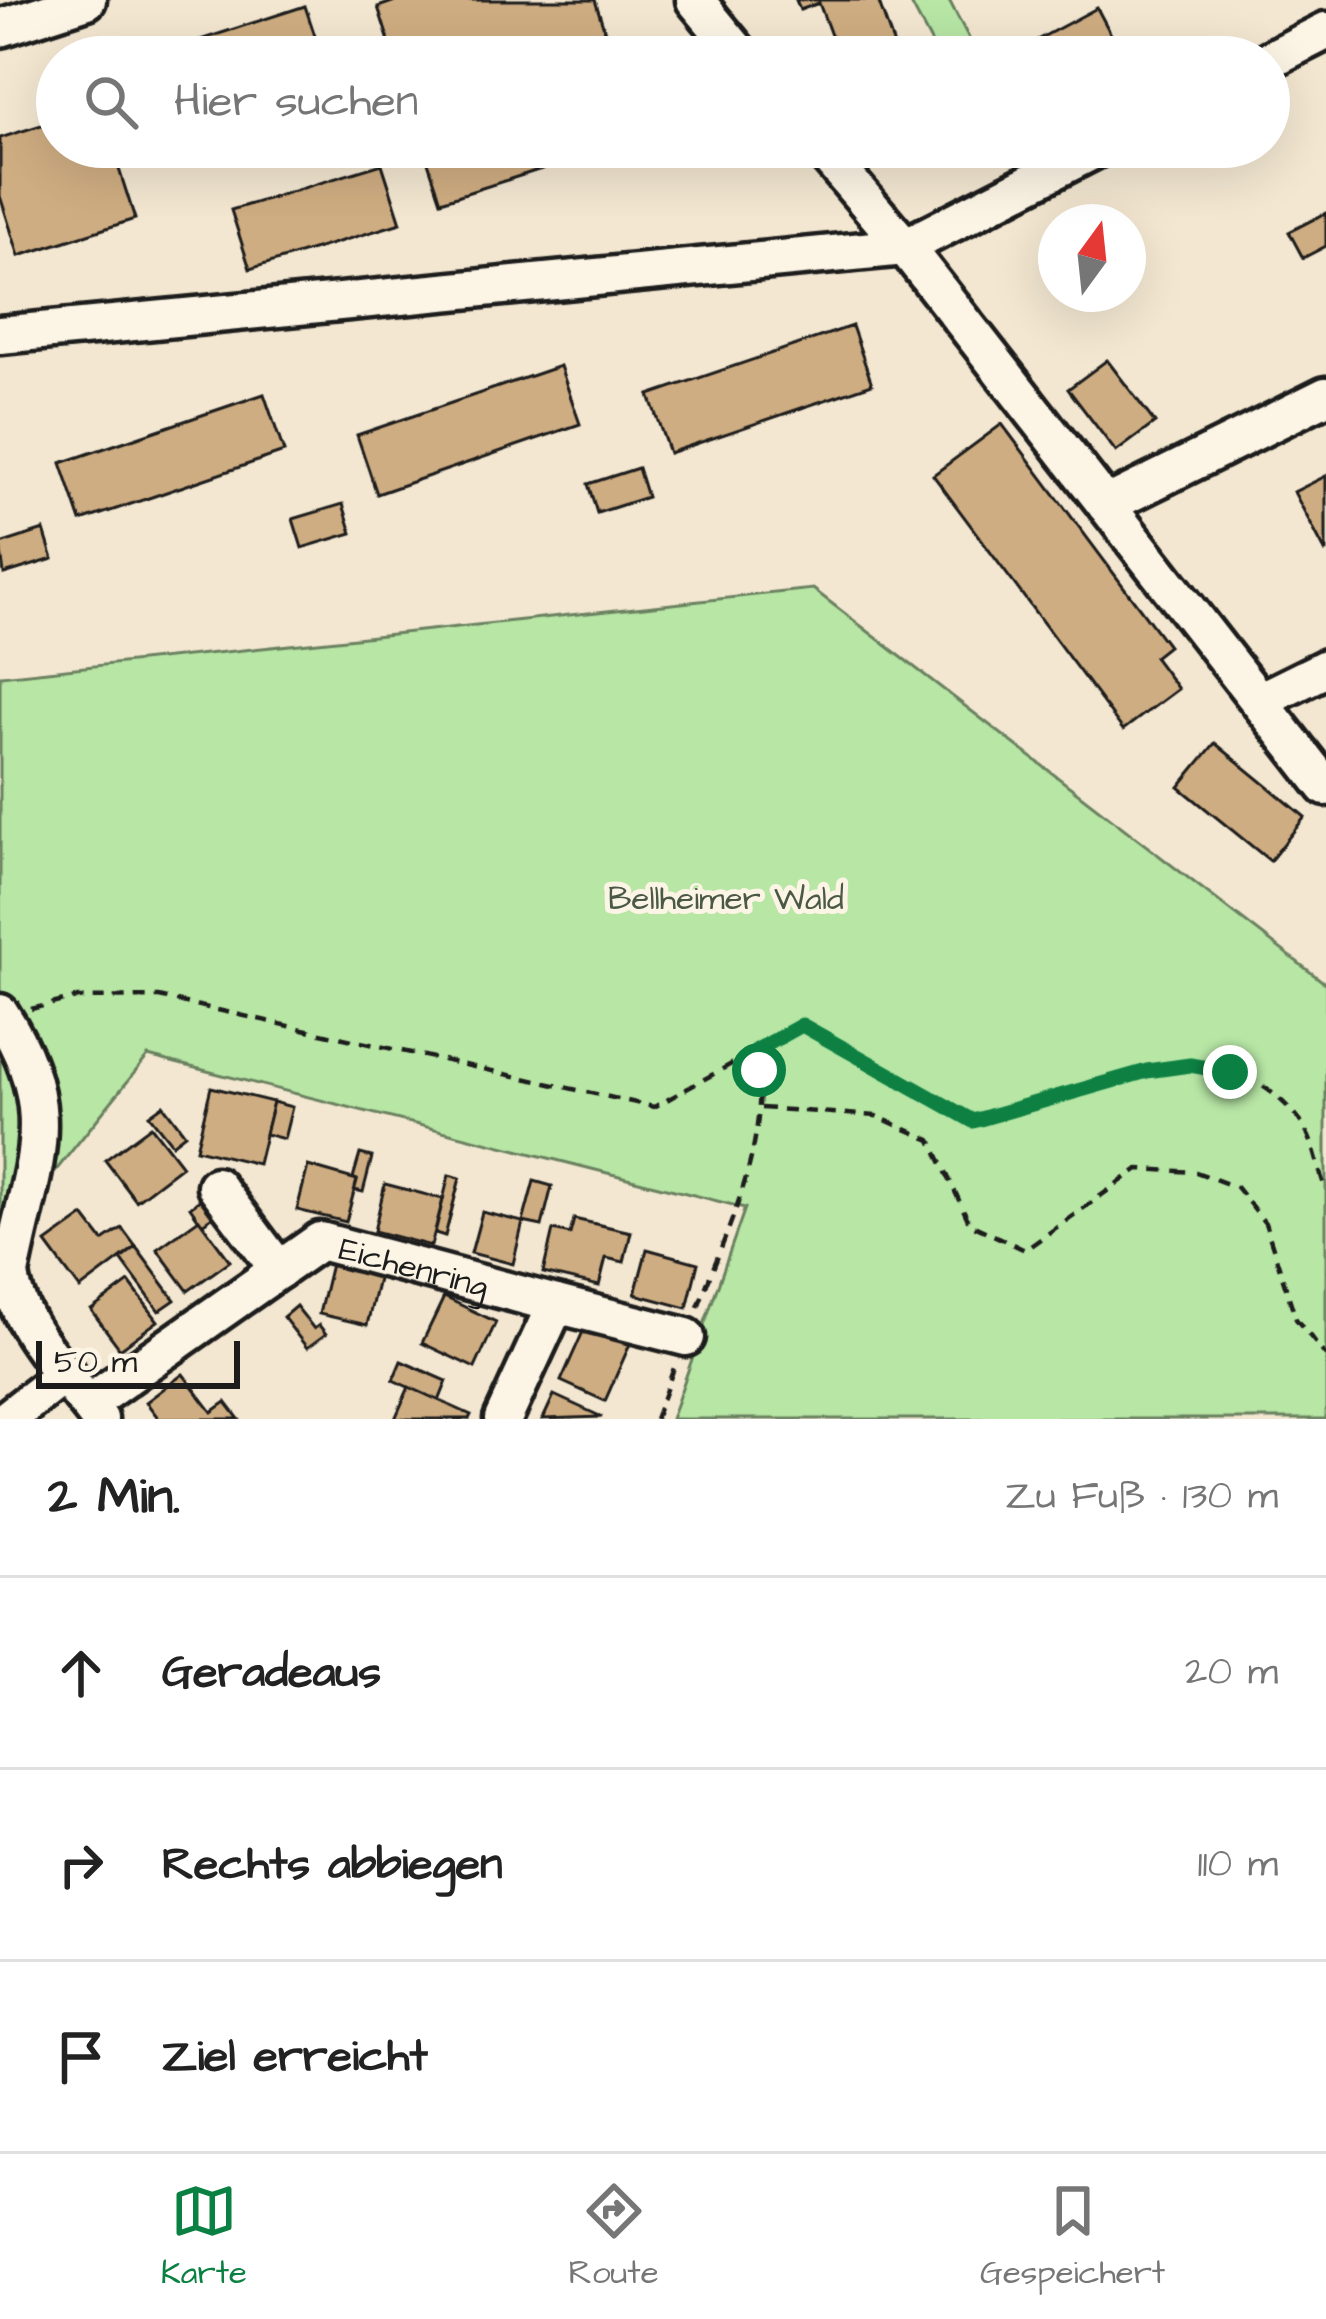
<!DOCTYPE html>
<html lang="de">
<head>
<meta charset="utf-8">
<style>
  body { margin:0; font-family:"Architects Daughter",sans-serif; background:#f6f6f6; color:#222 }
  .compass { position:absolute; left:1038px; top:204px; width:108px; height:108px; border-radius:50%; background:#fff; box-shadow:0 12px 48px #0002; rotate:15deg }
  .scale { position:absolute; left:36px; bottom:30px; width:204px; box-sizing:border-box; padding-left:12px; border:6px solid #1c1c1c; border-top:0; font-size:33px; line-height:42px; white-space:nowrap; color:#1c1c1c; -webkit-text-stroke:9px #fcf5e5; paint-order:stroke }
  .stop { position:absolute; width:36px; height:36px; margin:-27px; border:9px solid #0b8043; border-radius:50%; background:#fff }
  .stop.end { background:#0b8043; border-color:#fff; box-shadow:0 3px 12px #0008 }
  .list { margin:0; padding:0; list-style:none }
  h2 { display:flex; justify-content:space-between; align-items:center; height:156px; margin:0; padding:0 48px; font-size:51px }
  h2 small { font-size:39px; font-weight:400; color:#767676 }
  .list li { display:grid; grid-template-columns:78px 1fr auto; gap:36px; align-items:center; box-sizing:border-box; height:192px; padding:0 48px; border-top:3px solid #e0e0e0 }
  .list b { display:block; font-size:45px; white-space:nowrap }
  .list em { font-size:39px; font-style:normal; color:#767676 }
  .icon { flex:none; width:66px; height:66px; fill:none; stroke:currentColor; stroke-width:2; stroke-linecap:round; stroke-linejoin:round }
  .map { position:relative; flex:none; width:1326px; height:1419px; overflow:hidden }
  .search { position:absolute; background:#fff; box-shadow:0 12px 48px #0002; left:36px; right:36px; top:36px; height:132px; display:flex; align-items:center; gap:30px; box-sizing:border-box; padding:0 42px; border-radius:66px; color:#767676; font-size:45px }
  .sheet { height:732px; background:#fff }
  nav { display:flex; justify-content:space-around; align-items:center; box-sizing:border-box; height:168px; border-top:3px solid #e0e0e0; background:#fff; font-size:33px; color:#767676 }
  nav a { display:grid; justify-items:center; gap:6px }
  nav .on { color:#0b8043 }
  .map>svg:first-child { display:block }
</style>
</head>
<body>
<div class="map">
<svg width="1326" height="1419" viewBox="0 0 1326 1419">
  <rect width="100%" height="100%" fill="#f3e7d1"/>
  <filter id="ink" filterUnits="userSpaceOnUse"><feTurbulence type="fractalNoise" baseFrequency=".00833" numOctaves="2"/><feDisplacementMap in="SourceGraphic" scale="24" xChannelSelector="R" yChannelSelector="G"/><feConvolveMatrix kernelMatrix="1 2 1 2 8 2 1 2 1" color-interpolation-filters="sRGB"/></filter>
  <g filter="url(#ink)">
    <!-- green -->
    <g fill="#b7e6a5" stroke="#6a8160" stroke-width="3">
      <path d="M909,0H949L973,46L952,57H939Z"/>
      <path d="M813,589L1326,984V1419H671L745,1208L148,1056L0,1240V676Z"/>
    </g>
    <!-- building -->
    <g fill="#cfad82" stroke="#1c1c1c" stroke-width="3">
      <path d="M398,0H595L613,57H394L378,7Z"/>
      <path d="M796,0H878L898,57H839L819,3L800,10Z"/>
      <path d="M305,6L322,57H158L157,54Z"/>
      <path d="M1097,8L1123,57H1005Z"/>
      <path d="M57,120V147H112L135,219L19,256L0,196V138Z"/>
      <path d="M423,147H611L441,201Z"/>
      <path d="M382,164L401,223L250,269L231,210Z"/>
      <path d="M1326,213V246L1303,258L1289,232Z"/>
      <path d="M852,326L872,384L669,453L649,395Z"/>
      <path d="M1107,360L1155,423L1116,452L1068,389Z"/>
      <path d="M560,366L580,424L377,494L357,435Z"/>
      <path d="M264,394L284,452L81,521L61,463Z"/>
      <path d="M1002,424L1168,646L1154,657L1178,689L1123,730L933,475Z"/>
      <path d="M638,468L647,497L597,513L588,484Z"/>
      <path d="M1326,476V553L1294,492Z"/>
      <path d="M343,504L352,533L302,548L293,519Z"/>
      <path d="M44,530L53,559L4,574L0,544Z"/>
      <path d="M1215,743L1305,817L1270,861L1179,787Z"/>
      <path d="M211,1087L273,1102L258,1164L196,1149Z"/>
      <path d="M273,1102L292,1107L284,1139L265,1134Z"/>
      <path d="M163,1105L185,1134L172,1144L149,1115Z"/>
      <path d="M151,1126L182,1166L136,1201L105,1160Z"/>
      <path d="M360,1154L372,1157L363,1192L354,1190L357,1180L353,1178Z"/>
      <path d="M308,1166L357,1180L346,1222L297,1210Z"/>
      <path d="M449,1175L460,1178L445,1236L435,1233Z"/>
      <path d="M534,1181L552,1186L542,1226L523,1222Z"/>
      <path d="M385,1184L443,1199L431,1246L374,1231Z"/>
      <path d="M208,1194L221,1211L202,1224L190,1207Z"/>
      <path d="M482,1212L523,1222L513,1264L471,1253Z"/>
      <path d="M84,1216L103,1241L122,1228L136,1247L80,1289L46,1243Z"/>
      <path d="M199,1219L230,1261L188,1291L157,1249Z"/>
      <path d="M574,1219L631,1232L624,1262L606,1258L599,1286L543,1273L553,1230L570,1234Z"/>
      <path d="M136,1247L175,1300L159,1311L121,1259Z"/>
      <path d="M647,1249L698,1263L687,1308L635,1294Z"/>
      <path d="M331,1264L379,1275L367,1325L319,1314Z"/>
      <path d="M129,1282L158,1321L120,1349L91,1310Z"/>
      <path d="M444,1297L496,1322L475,1368L422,1343Z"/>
      <path d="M296,1306L314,1329L319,1325L326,1334L307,1348L283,1317Z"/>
      <path d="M586,1325L630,1344L605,1401L561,1381Z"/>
      <path d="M401,1361L447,1381L439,1401L393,1380Z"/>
      <path d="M183,1374L212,1412L226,1402L239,1419H159L146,1402Z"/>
      <path d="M409,1387L471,1415L469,1419H395Z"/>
      <path d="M554,1395L602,1417L543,1419Z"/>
    </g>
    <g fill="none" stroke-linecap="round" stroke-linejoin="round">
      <defs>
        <g id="minor">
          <path d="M695,0L742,57"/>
          <path d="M0,28L87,0"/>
          <path d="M1269,60L1326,31"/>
          <path d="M820,147L905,247L1326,787"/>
          <path d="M0,335L905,247L1100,147"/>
          <path d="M1106,505L1326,396"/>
          <path d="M1259,701L1326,668"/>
          <path d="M0,1013C66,1114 30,1167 10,1274C17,1328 68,1376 99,1419"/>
          <path d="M216,1186L279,1270"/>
          <path d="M556,1304L686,1337"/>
          <path id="s1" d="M88,1404L320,1241L556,1304L503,1419"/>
          <path d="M7,1419L66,1373"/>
        </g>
      </defs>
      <!-- minor casing -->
      <use href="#minor" stroke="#1c1c1c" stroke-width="45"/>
      <!-- path -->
      <g stroke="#1c1c1c" stroke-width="4.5" stroke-dasharray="12 9" stroke-linecap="butt">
        <path d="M31,1009L76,998L159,997L654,1107L802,1025L973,1121C1012,1110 1050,1099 1089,1088C1166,1065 1242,1046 1300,1121C1315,1141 1317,1168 1326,1190"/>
        <path d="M761,1108L876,1116L931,1140L970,1224L1025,1250L1138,1169L1196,1172L1236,1187L1265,1223L1296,1319L1326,1356"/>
        <path d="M698,1307C731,1220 770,1145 757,1050"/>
        <path d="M655,1419L674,1368"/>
      </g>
      <!-- minor -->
      <use href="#minor" stroke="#fcf5e5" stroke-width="36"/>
    </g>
  </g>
  <g fill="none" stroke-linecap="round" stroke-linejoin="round" filter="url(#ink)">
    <!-- route -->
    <path stroke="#0b8043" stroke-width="15" d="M759,1070L757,1050L802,1025L973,1121L1147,1071L1190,1065L1230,1072"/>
  </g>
  <g text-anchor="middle" stroke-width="10" stroke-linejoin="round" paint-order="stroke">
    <!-- park labels -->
    <g font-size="33" fill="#4a5945" stroke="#fcf5e5">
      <text x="726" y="909">Bellheimer Wald</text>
    </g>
    <!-- street labels -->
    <g font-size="33" fill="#1c1c1c" stroke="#fcf5e5">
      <text dy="12" stroke="none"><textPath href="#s1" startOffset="381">Eichenring</textPath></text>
    </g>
  </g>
</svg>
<svg class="compass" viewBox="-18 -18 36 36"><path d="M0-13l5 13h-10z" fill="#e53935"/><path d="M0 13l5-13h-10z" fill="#767676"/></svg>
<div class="scale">50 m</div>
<div class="stop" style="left:759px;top:1070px"></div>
<div class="stop end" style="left:1230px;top:1072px"></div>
<div class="search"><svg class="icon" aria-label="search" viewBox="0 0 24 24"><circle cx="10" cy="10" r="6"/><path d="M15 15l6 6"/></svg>Hier suchen</div>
</div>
<section class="sheet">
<h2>2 Min.<small>Zu Fuß · 130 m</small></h2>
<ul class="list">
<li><svg class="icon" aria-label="ahead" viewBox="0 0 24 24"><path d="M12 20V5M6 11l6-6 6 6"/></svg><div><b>Geradeaus</b></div><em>20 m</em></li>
<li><svg class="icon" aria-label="right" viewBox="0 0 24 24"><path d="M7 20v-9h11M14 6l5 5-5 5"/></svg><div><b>Rechts abbiegen</b></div><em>110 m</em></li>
<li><svg class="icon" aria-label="arrive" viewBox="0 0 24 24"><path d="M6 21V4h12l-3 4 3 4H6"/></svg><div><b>Ziel erreicht</b></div></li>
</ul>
</section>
<nav>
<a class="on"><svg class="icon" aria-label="map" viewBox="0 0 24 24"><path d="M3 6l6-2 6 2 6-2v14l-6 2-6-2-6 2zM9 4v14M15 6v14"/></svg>Karte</a>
<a><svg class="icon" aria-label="directions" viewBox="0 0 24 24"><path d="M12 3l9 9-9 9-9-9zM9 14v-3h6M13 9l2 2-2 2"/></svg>Route</a>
<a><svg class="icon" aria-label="saved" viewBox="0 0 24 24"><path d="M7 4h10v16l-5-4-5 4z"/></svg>Gespeichert</a>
</nav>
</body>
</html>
